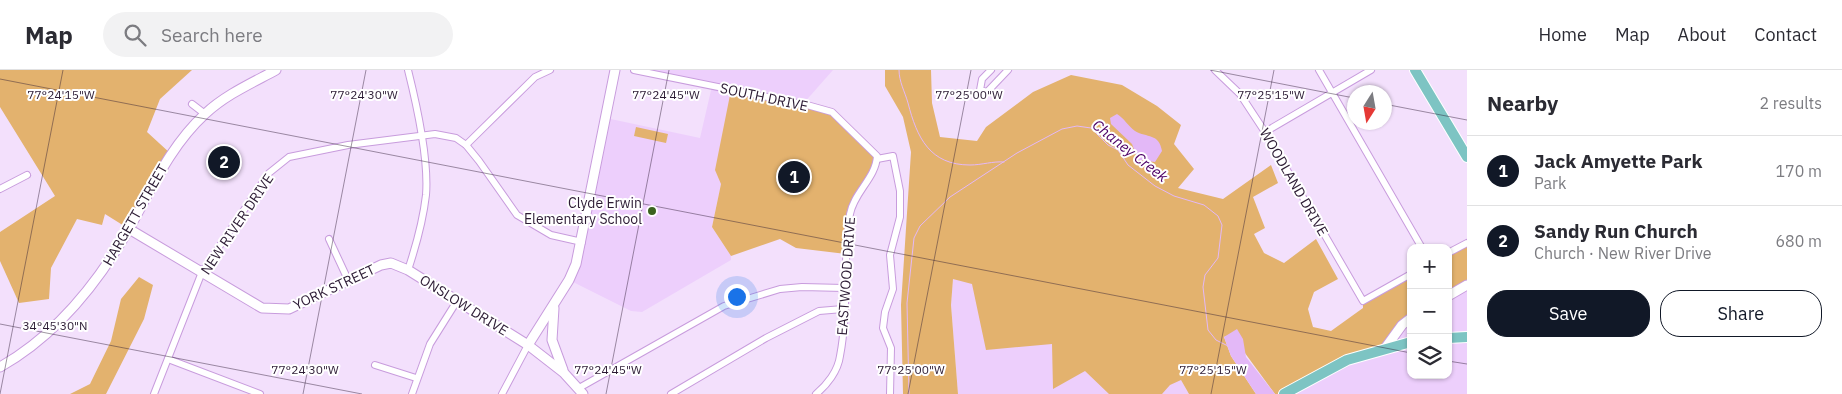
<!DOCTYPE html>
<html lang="en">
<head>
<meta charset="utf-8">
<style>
  body { margin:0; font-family:"IBM Plex Sans",sans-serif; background:#f2f2f3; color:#2b2b33 }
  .controls { position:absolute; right:15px; bottom:15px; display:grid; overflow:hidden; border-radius:10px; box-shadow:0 1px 4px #0004 }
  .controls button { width:45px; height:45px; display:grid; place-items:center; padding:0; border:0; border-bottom:1px solid #e1e1e2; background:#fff; color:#2b2b33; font:25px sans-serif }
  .compass { position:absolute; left:1347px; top:15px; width:45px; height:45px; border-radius:50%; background:#fff; box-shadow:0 1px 4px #0004; rotate:191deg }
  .you { position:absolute; left:736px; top:226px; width:18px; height:18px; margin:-12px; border:4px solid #fff; border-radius:50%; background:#1a73e8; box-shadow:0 0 0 8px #1a73e833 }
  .badge { display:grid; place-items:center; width:32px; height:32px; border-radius:50%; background:#111827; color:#fff; font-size:16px; font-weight:700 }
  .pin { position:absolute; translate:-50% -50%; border:2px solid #fff; box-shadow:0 1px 5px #0006 }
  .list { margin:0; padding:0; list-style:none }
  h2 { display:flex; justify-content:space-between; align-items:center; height:65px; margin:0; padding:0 20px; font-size:21px }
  h2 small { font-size:16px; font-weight:400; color:#7c7c81 }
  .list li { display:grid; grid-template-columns:32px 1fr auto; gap:15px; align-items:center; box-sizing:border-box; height:70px; padding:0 20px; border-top:1px solid #e1e1e2 }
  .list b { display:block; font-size:19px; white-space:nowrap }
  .list p { margin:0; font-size:16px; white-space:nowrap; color:#7c7c81 }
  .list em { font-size:16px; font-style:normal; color:#7c7c81 }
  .actions { display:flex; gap:10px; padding:15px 20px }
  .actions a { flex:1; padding:11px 0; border:1px solid #111827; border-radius:20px; text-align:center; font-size:18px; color:#111827 }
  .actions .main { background:#111827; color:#fff }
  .icon { flex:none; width:28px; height:28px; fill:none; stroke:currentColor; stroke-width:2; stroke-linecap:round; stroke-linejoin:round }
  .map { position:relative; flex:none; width:1467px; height:324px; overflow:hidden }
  header { display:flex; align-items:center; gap:30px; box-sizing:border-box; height:70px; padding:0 25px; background:#fff; border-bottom:1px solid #e1e1e2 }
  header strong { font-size:24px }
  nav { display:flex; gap:28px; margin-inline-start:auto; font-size:18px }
  .search { width:350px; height:45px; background:#f2f2f3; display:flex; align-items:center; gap:12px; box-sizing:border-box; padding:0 18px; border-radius:28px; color:#7c7c81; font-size:19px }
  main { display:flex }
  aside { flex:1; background:#fff }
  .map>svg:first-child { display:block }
</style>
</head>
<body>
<header>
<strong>Map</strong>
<div class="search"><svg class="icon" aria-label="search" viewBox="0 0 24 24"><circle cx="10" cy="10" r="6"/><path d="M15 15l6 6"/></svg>Search here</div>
<nav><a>Home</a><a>Map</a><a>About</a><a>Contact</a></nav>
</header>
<main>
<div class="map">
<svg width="1467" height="324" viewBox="0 0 1467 324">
  <rect width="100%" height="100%" fill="#f3e0fc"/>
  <!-- built -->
  <g fill="#edcffc">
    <path d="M634,0H833L803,34L721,114L712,157L731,186V190L642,242L631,241L569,210L606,48L700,68L712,16Z"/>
    <path d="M961,192L1181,310L1189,324H958L951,235L953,209Z"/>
    <path d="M1467,215V324H1294L1411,248V305H1448V226Z"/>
  </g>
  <!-- green -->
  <g fill="#e3b26e">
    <path d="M0,0H192L160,29L147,62L171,84L129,159L105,144L102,155L77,149L51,198L49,229L19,233L0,191V162L55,126L0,37Z"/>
    <path d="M885,0H931L932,33L940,67L977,71L986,57L1033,22L1071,5L1122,15L1157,36L1181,55L1174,74L1194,99L1178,118L1223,129L1271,95L1278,113L1253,127L1265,158L1254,164L1264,183L1284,193L1316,169L1338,209L1314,222L1308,239L1313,257L1331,261L1363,238V231L1411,204V248L1386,277L1284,324H1275L1231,264L1224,267L1231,286L1256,324H1189L1181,310L1170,315L1162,324H1109L1085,301L1053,319L1052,274L986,280L972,214L953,209L951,235L958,324H903L901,235L911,82L903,47L885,16Z"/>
    <path d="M731,20L832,42L877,86L850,141L846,184L796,178L780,169L731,186L712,157L721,114L715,100Z"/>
    <path d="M636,57L668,64L666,73L634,66Z"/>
    <path d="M1467,173V215L1448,226V183Z"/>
    <path d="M139,207L153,215L144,249L106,324H70L90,314L111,271L121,229Z"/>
  </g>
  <!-- water -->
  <g fill="#e3b8f7">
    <path d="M1117,44C1124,48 1128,56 1135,61C1147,68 1159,63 1162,81L1155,92L1138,90L1132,74L1111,54L1110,48Z"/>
    <path d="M1237,259L1243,269L1246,287L1275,324H1256L1231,286L1224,267Z"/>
  </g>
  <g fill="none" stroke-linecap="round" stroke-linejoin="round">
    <!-- stream -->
    <g stroke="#e3b8f7" stroke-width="1">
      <path d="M899,0C899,12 905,22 908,33C917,68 930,95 970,95C982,95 993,91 1004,92"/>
      <path d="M909,324L907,233L914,168L920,156L950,127L1017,83L1062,59L1077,56L1091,58L1108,75L1118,80L1128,95L1155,116L1174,126L1204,135L1218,146L1222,155L1218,188L1205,205L1203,217L1208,260L1216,270L1228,276"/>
    </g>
    <defs>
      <g id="street">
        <path d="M408,0C417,36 429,88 426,125C423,151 416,176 408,200"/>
        <path d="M634,0L807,35L832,42L877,86C876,108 854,122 850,144C842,191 849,240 840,286C838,301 827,315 816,324"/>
        <path d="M991,0L982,9L980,20L987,22L1008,0"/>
        <path d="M1215,0L1240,24L1265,62L1363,231L1411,204"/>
        <path d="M1319,0L1422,178"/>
        <path d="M192,34L205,44"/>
        <path d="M1265,62L1371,0"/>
        <path d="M466,75L535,7L550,0"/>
        <path d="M877,89L893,86L900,121V147L890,185L893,219L885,242L883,258L891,278L890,324"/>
        <path d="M0,119L27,105"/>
        <path d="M329,169L349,212"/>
        <path d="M1448,183L1467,173"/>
        <path d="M168,289L260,324"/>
        <path d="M375,295L416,308"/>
        <path d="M579,318L724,236L780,219L802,217L844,218"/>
        <path d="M154,324L202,202L269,103L289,87L348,75L435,64L456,68L466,75L479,91L517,145L551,165L582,172"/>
        <path d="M412,324L430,274L457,231"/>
        <path d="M502,324L528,275"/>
        <path d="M671,324L766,268L819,241L843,239"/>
      </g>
      <g id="secondary">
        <path d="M129,159L262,238L289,239L381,195L391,193L408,200L528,275L564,303L583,324"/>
        <path d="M1448,226L1467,215"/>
        <path d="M554,238L552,270L563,300"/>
        <path d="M528,275L569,210L576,194L615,0"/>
        <path d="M1386,277L1402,255L1411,248"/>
        <path d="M0,297C57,265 98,213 130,157C152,118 171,75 205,44C225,25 252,13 276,0"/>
      </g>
      <g id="primary">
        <path d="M1415,0L1467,87"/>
        <path d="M1448,268L1467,267"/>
        <path d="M1284,324L1347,290L1411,272"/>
      </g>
    </defs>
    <!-- street casing -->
    <use href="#street" stroke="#c89cdd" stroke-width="8"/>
    <!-- secondary casing -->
    <use href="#secondary" stroke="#c89cdd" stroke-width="11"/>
    <!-- primary casing -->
    <use href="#primary" stroke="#fff" stroke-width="12"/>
    <!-- street -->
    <use href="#street" stroke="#fff" stroke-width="6"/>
    <!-- secondary -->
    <use href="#secondary" stroke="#fff" stroke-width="9"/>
    <!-- primary -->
    <use href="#primary" stroke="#7dc4c3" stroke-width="10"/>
  </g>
  <!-- ticks -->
  <path fill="none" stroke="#2c1b34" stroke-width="1" stroke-opacity="0.45" d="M1210,0L1354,28M0,9L1411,283M1384,34L1467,50M0,254L362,324M1448,291L1467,294M0,324L63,0M303,324L366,0M606,324L669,0M908,324L971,0M1211,324L1274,0"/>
  <!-- markers -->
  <circle fill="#3b631f" stroke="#fff" stroke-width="2" cx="652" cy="141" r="5"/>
  <g text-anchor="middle" stroke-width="4" stroke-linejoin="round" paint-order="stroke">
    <!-- street labels -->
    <g font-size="14" fill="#2c1b34" stroke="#fff">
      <text transform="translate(764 27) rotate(12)" y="5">SOUTH DRIVE</text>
      <text transform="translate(1294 112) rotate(60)" y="5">WOODLAND DRIVE</text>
      <text transform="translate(135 145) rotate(-60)" y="5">HARGETT STREET</text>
      <text transform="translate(237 154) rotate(-56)" y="5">NEW RIVER DRIVE</text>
      <text transform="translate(846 206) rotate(-86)" y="5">EASTWOOD DRIVE</text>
      <text transform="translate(334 217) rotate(-25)" y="5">YORK STREET</text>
      <text transform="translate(464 235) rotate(32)" y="5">ONSLOW DRIVE</text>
    </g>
    <!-- poi labels -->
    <g font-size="14" fill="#2c1b34" stroke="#fff" text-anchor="end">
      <text x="642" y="138">Clyde Erwin<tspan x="642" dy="16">Elementary School</tspan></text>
    </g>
    <!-- water labels -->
    <g font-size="15" font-style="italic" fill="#4d0066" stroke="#fff">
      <text transform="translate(1130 81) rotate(38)" y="5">Chaney Creek</text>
    </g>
  </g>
  <g font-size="12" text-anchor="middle" fill="#2c1b34" stroke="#fff" stroke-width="4" stroke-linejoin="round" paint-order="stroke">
    <text x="61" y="29">77°24'15"W</text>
    <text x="364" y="29">77°24'30"W</text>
    <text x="666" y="29">77°24'45"W</text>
    <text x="969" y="29">77°25'00"W</text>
    <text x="1271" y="29">77°25'15"W</text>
    <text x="55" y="260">34°45'30"N</text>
    <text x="305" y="304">77°24'30"W</text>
    <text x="608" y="304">77°24'45"W</text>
    <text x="911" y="304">77°25'00"W</text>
    <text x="1213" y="304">77°25'15"W</text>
  </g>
</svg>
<div class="controls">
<button>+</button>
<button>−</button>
<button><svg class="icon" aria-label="layers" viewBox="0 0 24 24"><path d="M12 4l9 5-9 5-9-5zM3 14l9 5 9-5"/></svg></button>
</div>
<svg class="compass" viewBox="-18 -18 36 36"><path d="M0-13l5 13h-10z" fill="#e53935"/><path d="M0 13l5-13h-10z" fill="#7c7c81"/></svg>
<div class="you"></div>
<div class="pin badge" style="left:794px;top:107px">1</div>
<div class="pin badge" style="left:224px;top:92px">2</div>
</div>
<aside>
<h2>Nearby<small>2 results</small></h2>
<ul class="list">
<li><span class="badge">1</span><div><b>Jack Amyette Park</b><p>Park</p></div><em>170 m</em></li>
<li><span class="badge">2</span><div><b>Sandy Run Church</b><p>Church · New River Drive</p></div><em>680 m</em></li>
</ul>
<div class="actions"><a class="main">Save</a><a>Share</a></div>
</aside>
</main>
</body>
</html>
